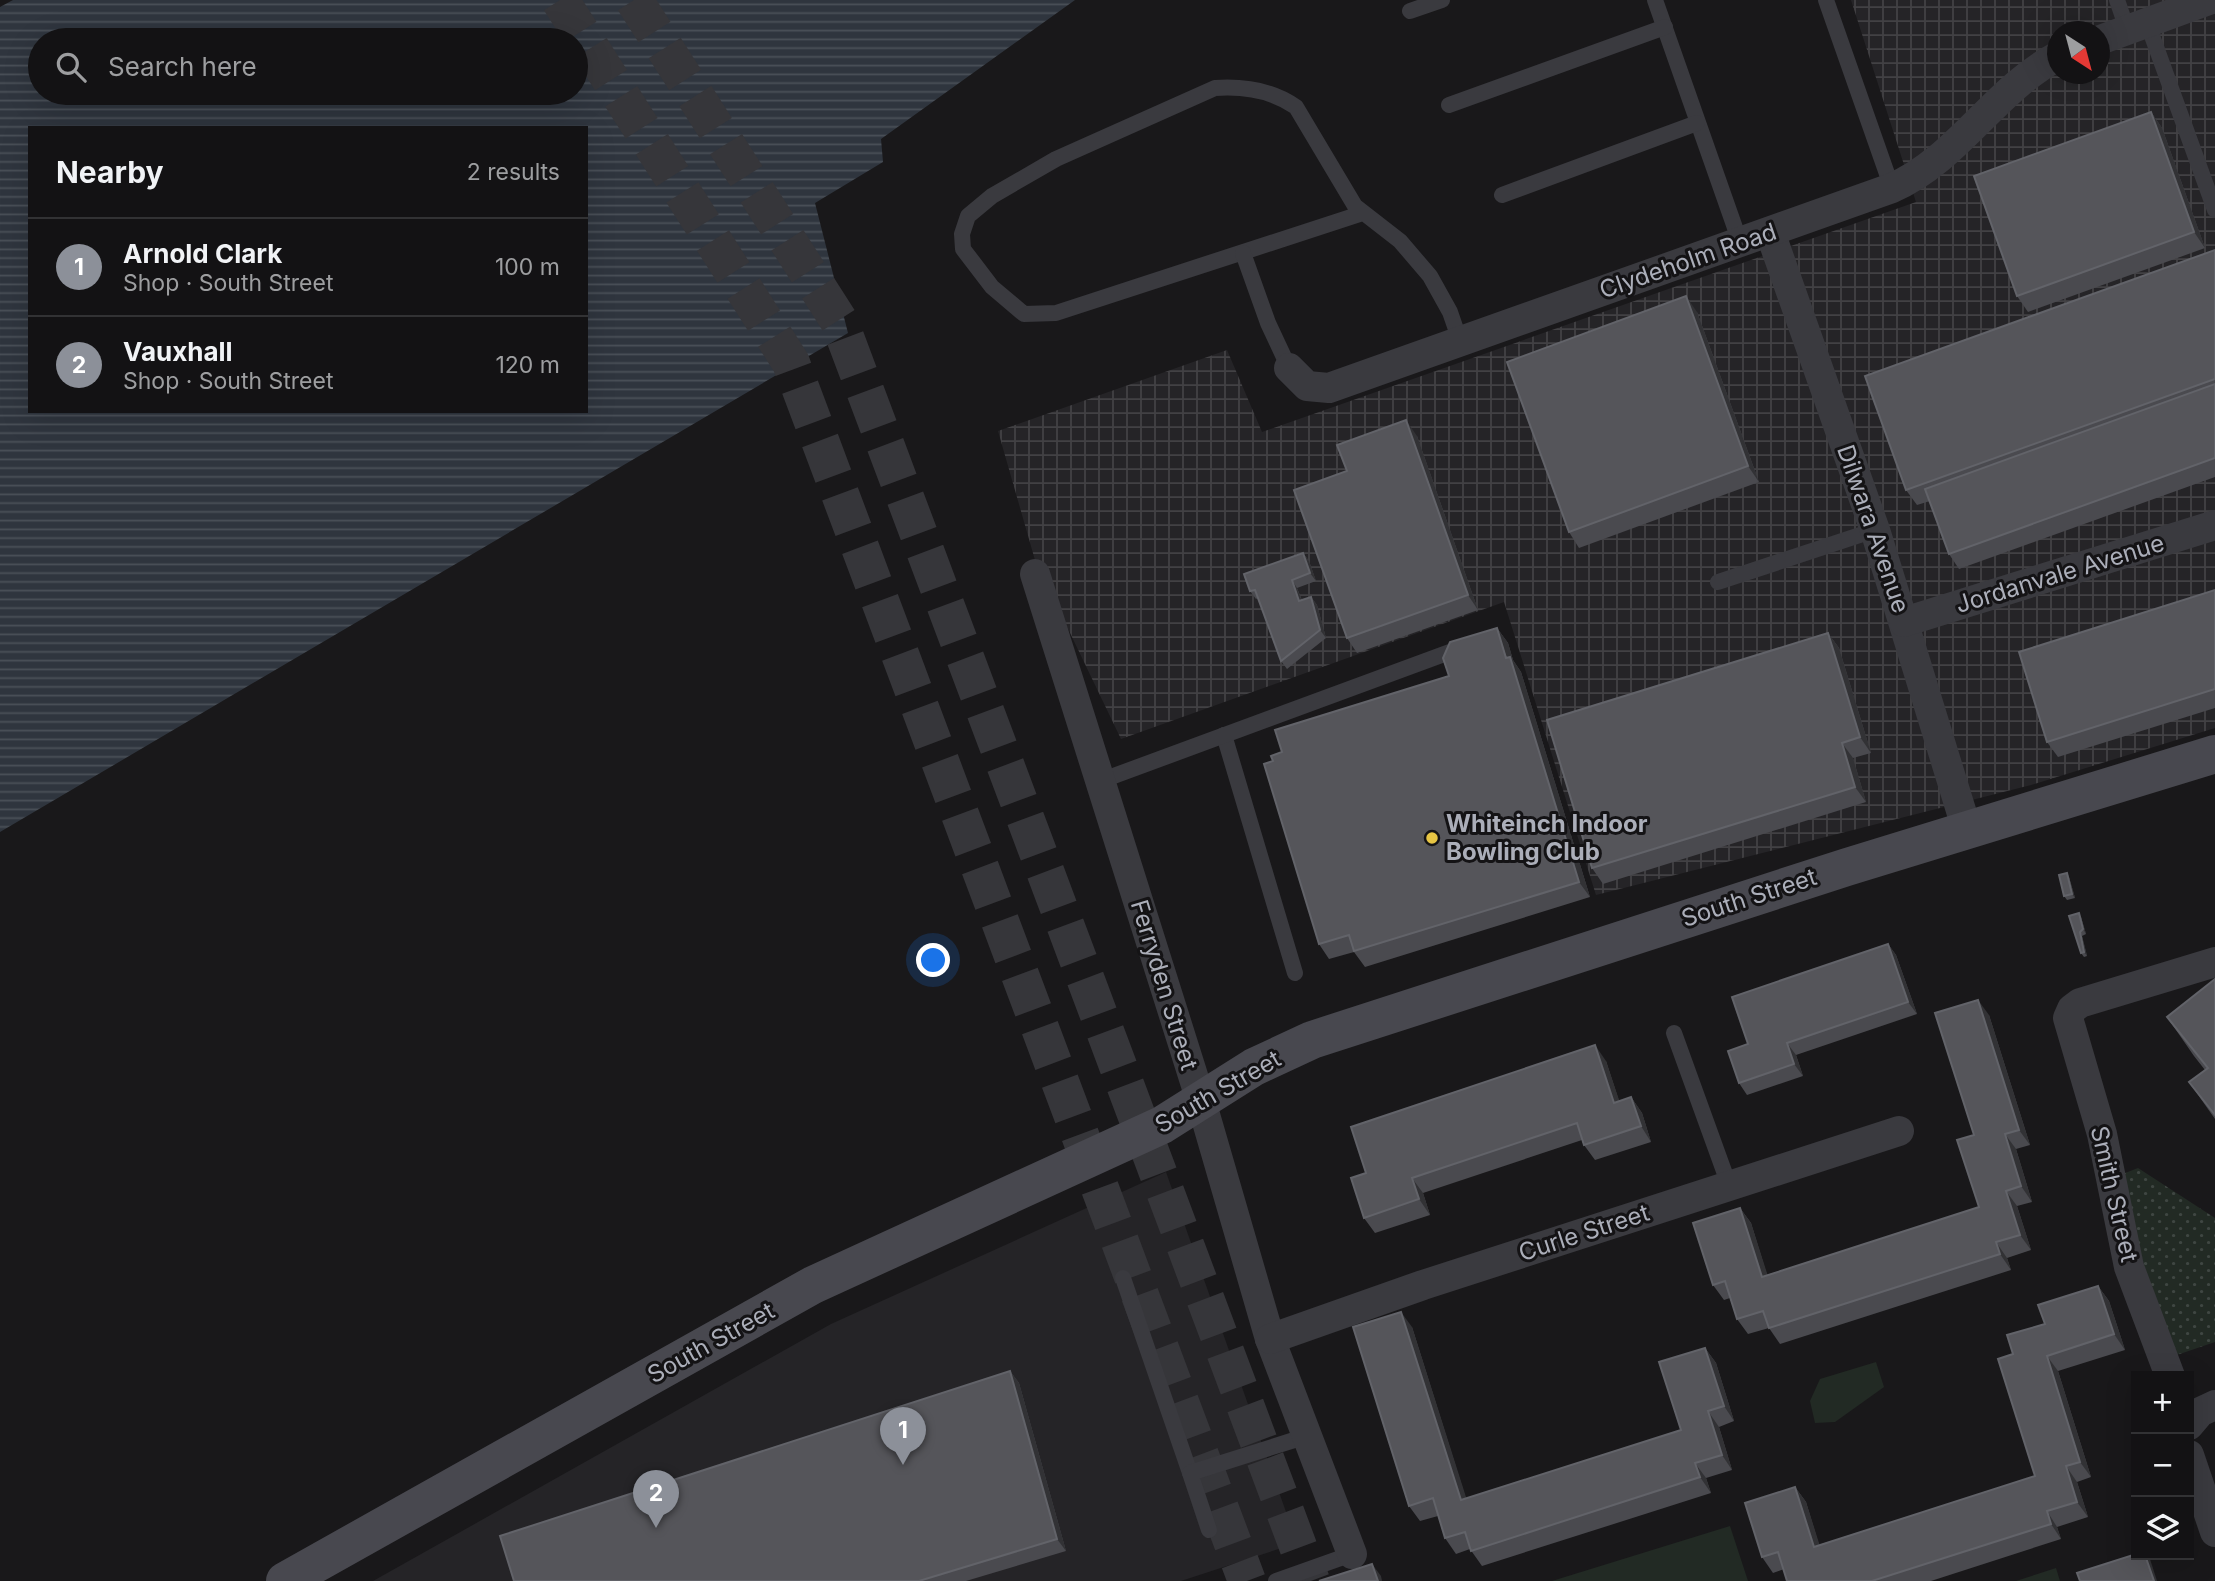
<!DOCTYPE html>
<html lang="en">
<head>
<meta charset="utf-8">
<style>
  body { margin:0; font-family:Inter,sans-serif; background:#1c1b1d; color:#f1f3f6 }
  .controls { position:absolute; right:21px; bottom:21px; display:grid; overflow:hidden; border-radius:0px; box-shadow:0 7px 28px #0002 }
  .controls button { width:63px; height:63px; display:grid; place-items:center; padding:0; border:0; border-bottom:2px solid #323234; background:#131214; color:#f1f3f6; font:35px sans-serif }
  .compass { position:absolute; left:2047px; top:21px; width:63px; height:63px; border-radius:50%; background:#131214; box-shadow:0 7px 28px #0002; rotate:144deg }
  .you { position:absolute; left:934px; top:961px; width:24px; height:24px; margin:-18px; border:5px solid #fff; border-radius:50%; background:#1a73e8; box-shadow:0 0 0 10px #1a73e833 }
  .badge { display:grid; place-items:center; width:46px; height:46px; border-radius:50%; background:#8c9099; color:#fff; font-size:23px; font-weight:700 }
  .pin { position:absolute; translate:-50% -58px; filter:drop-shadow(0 2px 4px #0008) }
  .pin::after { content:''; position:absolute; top:37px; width:24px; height:21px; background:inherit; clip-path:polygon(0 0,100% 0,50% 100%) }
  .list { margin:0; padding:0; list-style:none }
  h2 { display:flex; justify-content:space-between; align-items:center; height:91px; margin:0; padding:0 28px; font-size:30px }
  h2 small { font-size:23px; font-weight:400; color:#9d9ea0 }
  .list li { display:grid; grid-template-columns:46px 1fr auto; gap:21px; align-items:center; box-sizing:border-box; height:98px; padding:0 28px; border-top:2px solid #323234 }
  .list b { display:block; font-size:26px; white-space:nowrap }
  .list p { margin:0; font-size:23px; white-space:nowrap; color:#9d9ea0 }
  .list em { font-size:23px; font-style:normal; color:#9d9ea0 }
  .icon { flex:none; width:38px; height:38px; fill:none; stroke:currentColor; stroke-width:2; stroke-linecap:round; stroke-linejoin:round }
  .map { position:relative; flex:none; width:2215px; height:1581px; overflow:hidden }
  .search { position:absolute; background:#131214; box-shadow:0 7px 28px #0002; left:28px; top:28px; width:560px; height:77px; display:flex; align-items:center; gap:18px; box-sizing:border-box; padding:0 24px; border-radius:38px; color:#9d9ea0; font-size:26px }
  .panel { position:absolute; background:#131214; box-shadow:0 7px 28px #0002; left:28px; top:126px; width:560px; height:287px; border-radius:0px }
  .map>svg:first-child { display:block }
</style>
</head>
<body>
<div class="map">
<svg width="2215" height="1581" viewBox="0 0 2215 1581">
  <defs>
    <pattern id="industrial-grid" width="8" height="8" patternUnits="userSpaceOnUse" patternTransform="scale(1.75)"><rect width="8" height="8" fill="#252427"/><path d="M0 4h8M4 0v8" fill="none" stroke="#424144"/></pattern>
    <pattern id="grass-dots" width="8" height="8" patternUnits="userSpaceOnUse" patternTransform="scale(1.75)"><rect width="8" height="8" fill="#222a24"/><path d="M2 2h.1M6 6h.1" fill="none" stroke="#3f4642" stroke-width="1.8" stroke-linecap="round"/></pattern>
    <pattern id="water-rules" width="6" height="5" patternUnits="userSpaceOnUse" patternTransform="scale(1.75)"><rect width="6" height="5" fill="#2f353e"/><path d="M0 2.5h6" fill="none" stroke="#4a5058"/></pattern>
  </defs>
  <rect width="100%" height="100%" fill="#19181a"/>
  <!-- built -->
  <path fill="#252427" d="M1166,1172L1297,1543L1181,1581H373L831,1324Z"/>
  <!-- industrial -->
  <path fill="url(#industrial-grid)" fill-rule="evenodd" d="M1851,0H2215V728L2031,785L1596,895L1504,602L1121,739L1035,560L998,431L1227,350L1262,432L1916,202ZM2058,32H2100V74H2058Z"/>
  <!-- grass -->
  <path fill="url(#grass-dots)" d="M2138,1168L2215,1218V1342L2168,1358L2110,1179Z"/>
  <!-- park -->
  <g fill="#222a24">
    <path d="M1876,1362L1884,1387L1835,1422L1815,1423L1810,1401L1820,1379Z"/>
    <path d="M1730,1526L1748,1581H1552Z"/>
    <path d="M2056,1568L2060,1581H2016Z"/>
  </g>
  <!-- water -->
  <path fill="url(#water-rules)" fill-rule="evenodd" d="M13,0H1075L881,139L883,162L815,203L848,333L0,832V7ZM40,40H576V93H40ZM30,128H586V411H30Z"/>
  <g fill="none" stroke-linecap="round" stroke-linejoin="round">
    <!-- primary-tunnel -->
    <g stroke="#36363a" stroke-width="38" stroke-dasharray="38 19" stroke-linecap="butt">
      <path d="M560,0L791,363L1247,1581"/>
      <path d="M634,0L839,321L1311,1581"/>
    </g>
    <!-- lane -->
    <g stroke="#3a3a3f" stroke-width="16">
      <path d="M1655,0L1740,242"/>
      <path d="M1826,0L1892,188"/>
      <path d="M2117,0L2127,29"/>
      <path d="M1410,11L1442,0"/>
      <path d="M2147,22L2215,210"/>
      <path d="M1449,105L1665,27"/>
      <path d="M1502,195L1697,123"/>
      <path d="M1363,213L1056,313L1024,314L992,287L963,249L962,234L968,216L992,196L1056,159L1215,88C1245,86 1272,90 1296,107L1355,206L1400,241L1430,276L1450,312L1460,341"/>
      <path d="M1243,253L1268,323L1289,368"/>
      <path d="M1718,582L1875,530"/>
      <path d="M1224,735L1295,973"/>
      <path d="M1100,781L1466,646"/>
      <path d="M1674,1033L1729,1185"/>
      <path d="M1123,1278L1190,1473"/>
      <path d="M1209,1530L1190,1473L1307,1436"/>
      <path d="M1276,1581L1352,1554"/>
    </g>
    <!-- street -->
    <g stroke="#3a3a3f" stroke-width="30">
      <path d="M2100,40L2209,0"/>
      <path d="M1770,232L1875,530L1967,830"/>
      <path d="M1289,368L1307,386L1329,388L1892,188C1958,159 1994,90 2058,56"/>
      <path d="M1035,574L1201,1101L1270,1339L1352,1554"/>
      <path d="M1904,622L2215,525"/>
      <path d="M1270,1339L1423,1285L1899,1131"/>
      <path d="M2170,1376L2129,1267L2102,1134L2068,1018L2072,1009L2080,1003L2215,962"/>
      <path d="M2189,1425L2200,1412L2215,1405"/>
      <path d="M2189,1455L2215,1532"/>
    </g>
    <!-- secondary -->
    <path stroke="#48484f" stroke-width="38" d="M285,1581L813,1285L1162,1125L1254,1067L1312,1040L1847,867L2215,754"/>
  </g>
  <!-- wall -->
  <g fill="#4a4a4f">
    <path d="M2151,112L2162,128L2205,248L2028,312L2017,296Z"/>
    <path d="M2215,250V477L1959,569L1949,554L1930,501L1917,505L1906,490Z"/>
    <path d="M1697,312L1759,482L1579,548L1569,532Z"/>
    <path d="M1417,436L1478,610L1357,653L1347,638V471Z"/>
    <path d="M1303,553L1309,561L1316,581L1297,588L1302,600L1311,597L1317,605L1326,638L1287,669L1281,661L1258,598L1256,599L1250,591Z"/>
    <path d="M2215,590V708L2058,757L2047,742Z"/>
    <path d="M1497,628L1508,643L1513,660L1521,672L1590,897L1365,967L1354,952L1329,959L1319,944L1273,761L1282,752L1449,676Z"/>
    <path d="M1828,633L1839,648L1871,753L1853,758L1866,802L1603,884L1592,868Z"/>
    <path d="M2067,873L2069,877L2075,898L2067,900L2064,896Z"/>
    <path d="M2069,916L2081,917L2086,934L2082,936L2087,956L2084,957L2081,953Z"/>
    <path d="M1888,944L1896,955L1917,1014L1796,1055L1803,1076L1747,1095L1739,1083L1748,1044Z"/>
    <path d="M2215,979V1119L2189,1082L2205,1070L2194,1056L2167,1017Z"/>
    <path d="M1989,1015L2030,1145L2016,1149L2032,1202L2017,1206L2031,1250L2007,1258L2011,1270L1780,1344L1769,1328L1748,1334L1737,1319L1730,1298L1724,1300L1713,1285L1740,1208L1751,1223L1767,1275L1979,1207L1974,1135Z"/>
    <path d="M1606,1061L1619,1101L1631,1097L1642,1113L1651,1142L1595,1160L1584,1145L1582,1140L1423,1193L1430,1215L1375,1233L1364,1218L1366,1173Z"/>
    <path d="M2098,1286L2109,1301L2125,1350L2058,1371L2091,1477L2077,1482L2088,1517L2057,1527L2061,1539L1931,1581H1787L1784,1569L1773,1573L1762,1557L1795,1487L1806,1502L1819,1545L2035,1476L2013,1354L2045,1324Z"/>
    <path d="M1412,1327L1466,1499L1681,1430L1705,1348L1716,1363L1734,1421L1719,1427L1732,1470L1706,1478L1711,1493L1482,1566L1470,1549L1456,1554L1445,1538L1438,1516L1420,1521L1409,1506Z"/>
    <path d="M1010,1371L1019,1383L1066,1551L966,1581H514Z"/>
  </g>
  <!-- shaded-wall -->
  <g fill="#323235">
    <path d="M2151,112L2162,128L2205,248L2194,232Z"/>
    <path d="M1686,296L1697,312L1759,482L1748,466Z"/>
    <path d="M1406,420L1417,436L1478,610L1468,595Z"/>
    <path d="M1303,553L1309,561L1316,581L1310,573Z"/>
    <path d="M1292,580L1297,588L1305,609L1299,601Z"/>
    <path d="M1311,597L1317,605L1326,638L1320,630Z"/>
    <path d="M1497,628L1508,643L1513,660L1521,672L1590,897L1579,882Z"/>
    <path d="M1828,633L1839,648L1871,753L1860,737Z"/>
    <path d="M1842,743L1853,758L1866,802L1855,787Z"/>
    <path d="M2067,873L2069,877L2075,898L2072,894Z"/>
    <path d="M2079,913L2081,917L2086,934L2083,929Z"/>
    <path d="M2080,932L2082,936L2087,956L2084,952Z"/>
    <path d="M1888,944L1896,955L1917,1014L1908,1002Z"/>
    <path d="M1978,1000L1989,1015L2030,1145L2019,1130Z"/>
    <path d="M1787,1043L1796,1055L1803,1076L1794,1064Z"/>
    <path d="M1595,1045L1606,1061L1625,1118L1614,1103Z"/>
    <path d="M1631,1097L1642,1113L1651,1142L1641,1126Z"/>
    <path d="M2005,1134L2016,1149L2032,1202L2021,1186Z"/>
    <path d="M1412,1178L1423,1193L1430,1215L1419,1199Z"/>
    <path d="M2006,1191L2017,1206L2031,1250L2020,1235Z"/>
    <path d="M1740,1208L1751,1223L1773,1292L1762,1277Z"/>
    <path d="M1996,1242L2007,1258L2011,1270L2000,1254Z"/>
    <path d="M2098,1286L2109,1301L2125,1350L2114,1334Z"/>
    <path d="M1401,1312L1412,1327L1472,1516L1461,1500Z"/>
    <path d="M1705,1348L1716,1363L1734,1421L1724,1406Z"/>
    <path d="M2047,1356L2058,1371L2091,1477L2080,1462Z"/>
    <path d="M1010,1371L1019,1383L1066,1551L1057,1539Z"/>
    <path d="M1708,1411L1719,1427L1732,1470L1722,1455Z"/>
    <path d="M1695,1463L1706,1478L1711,1493L1700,1477Z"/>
    <path d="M2066,1466L2077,1482L2088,1517L2077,1502Z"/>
    <path d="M1795,1487L1806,1502L1825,1562L1814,1547Z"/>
    <path d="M2047,1511L2057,1527L2061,1539L2051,1524Z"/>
    <path d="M2145,1555H2147L2150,1559L2157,1581H2154Z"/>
    <path d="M1372,1564L1381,1576L1382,1581H1378Z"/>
  </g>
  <!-- building -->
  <g fill="#55555a" stroke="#626369" stroke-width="2">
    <path d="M2151,112L2194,232L2017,296L1974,176Z"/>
    <path d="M2215,250V379L1906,490L1865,376Z"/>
    <path d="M1686,296L1748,466L1569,532L1507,362Z"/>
    <path d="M2215,384V458L1949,554L1925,489Z"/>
    <path d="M1406,420L1468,595L1347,638L1294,490L1347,471L1337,445Z"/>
    <path d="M1303,553L1310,573L1292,580L1299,601L1311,597L1320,630L1281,661L1255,590L1250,591L1244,574Z"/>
    <path d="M2215,590V689L2047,742L2019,652Z"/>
    <path d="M1497,628L1506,658L1510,657L1579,882L1354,951L1349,935L1319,944L1264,764L1273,761L1271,756L1282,752L1275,730L1449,676L1443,658L1450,642Z"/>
    <path d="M1828,633L1860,737L1842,743L1855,787L1592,868L1547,720Z"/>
    <path d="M2067,873L2072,894L2064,896L2059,875Z"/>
    <path d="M2079,913L2083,929L2080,932L2084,952L2081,953L2069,916Z"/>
    <path d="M1888,944L1908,1002L1787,1043L1794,1064L1739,1083L1728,1051L1748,1044L1732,997Z"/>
    <path d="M2215,979V1115L2189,1082L2208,1068L2167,1017Z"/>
    <path d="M1978,1000L2019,1130L2005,1134L2021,1186L2006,1191L2020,1235L1996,1242L2000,1254L1769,1328L1763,1311L1737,1319L1725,1281L1713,1285L1693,1223L1740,1208L1762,1277L1979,1207L1957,1140L1974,1135L1935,1013Z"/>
    <path d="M1595,1045L1614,1103L1631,1097L1641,1126L1584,1145L1577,1123L1412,1178L1419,1199L1364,1218L1351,1178L1366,1173L1351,1127Z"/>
    <path d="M2098,1286L2114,1334L2047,1356L2080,1462L2066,1466L2077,1502L2047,1511L2051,1524L1872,1581H1787L1778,1552L1762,1557L1745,1503L1795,1487L1814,1547L2035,1476L1998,1359L2013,1354L2007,1335L2045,1324L2038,1305Z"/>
    <path d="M1401,1312L1461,1500L1681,1430L1659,1362L1705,1348L1724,1406L1708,1411L1722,1455L1695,1463L1700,1477L1471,1551L1465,1532L1445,1538L1433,1498L1409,1506L1353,1327Z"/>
    <path d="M1010,1371L1057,1539L919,1581H514L500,1536Z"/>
    <path d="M2136,1554V1555H2145L2154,1581H2080L2077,1573Z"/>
    <path d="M1372,1564L1378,1581H1319Z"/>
  </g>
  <!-- markers -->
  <circle fill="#e7c544" stroke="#141315" stroke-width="2.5" cx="1432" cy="838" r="7"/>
  <g text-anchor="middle" stroke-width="6" stroke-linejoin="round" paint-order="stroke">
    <!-- street labels -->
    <g font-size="24" fill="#abaeb9" stroke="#141315">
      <text transform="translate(1688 261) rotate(-19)" y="8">Clydeholm Road</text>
      <text transform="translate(1873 529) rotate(71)" y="8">Dilwara Avenue</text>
      <text transform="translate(2060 574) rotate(-17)" y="8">Jordanvale Avenue</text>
      <text transform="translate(1749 898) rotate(-18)" y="8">South Street</text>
      <text transform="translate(1164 985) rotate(73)" y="8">Ferryden Street</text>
      <text transform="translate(1218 1092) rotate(-30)" y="8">South Street</text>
      <text transform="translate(2114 1194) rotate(77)" y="8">Smith Street</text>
      <text transform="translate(1584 1233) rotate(-18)" y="8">Curle Street</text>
      <text transform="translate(711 1343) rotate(-29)" y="8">South Street</text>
    </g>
    <!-- poi labels -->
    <g font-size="24" font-weight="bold" fill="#abaeb9" stroke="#141315" text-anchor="start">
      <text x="1446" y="832">Whiteinch Indoor<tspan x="1446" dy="28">Bowling Club</tspan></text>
    </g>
  </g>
</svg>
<div class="controls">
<button>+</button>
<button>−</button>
<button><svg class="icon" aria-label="layers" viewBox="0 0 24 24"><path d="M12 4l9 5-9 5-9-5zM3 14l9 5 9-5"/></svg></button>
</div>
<svg class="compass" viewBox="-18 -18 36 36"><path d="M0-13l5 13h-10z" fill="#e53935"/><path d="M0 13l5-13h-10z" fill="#9d9ea0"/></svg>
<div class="you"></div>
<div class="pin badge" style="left:903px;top:1465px">1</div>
<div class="pin badge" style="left:656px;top:1528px">2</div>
<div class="search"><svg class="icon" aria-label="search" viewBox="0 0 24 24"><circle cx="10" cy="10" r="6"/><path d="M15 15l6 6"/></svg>Search here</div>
<section class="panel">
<h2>Nearby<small>2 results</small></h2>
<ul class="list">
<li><span class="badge">1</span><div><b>Arnold Clark</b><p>Shop · South Street</p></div><em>100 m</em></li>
<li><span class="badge">2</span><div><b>Vauxhall</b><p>Shop · South Street</p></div><em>120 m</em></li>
</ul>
</section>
</div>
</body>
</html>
